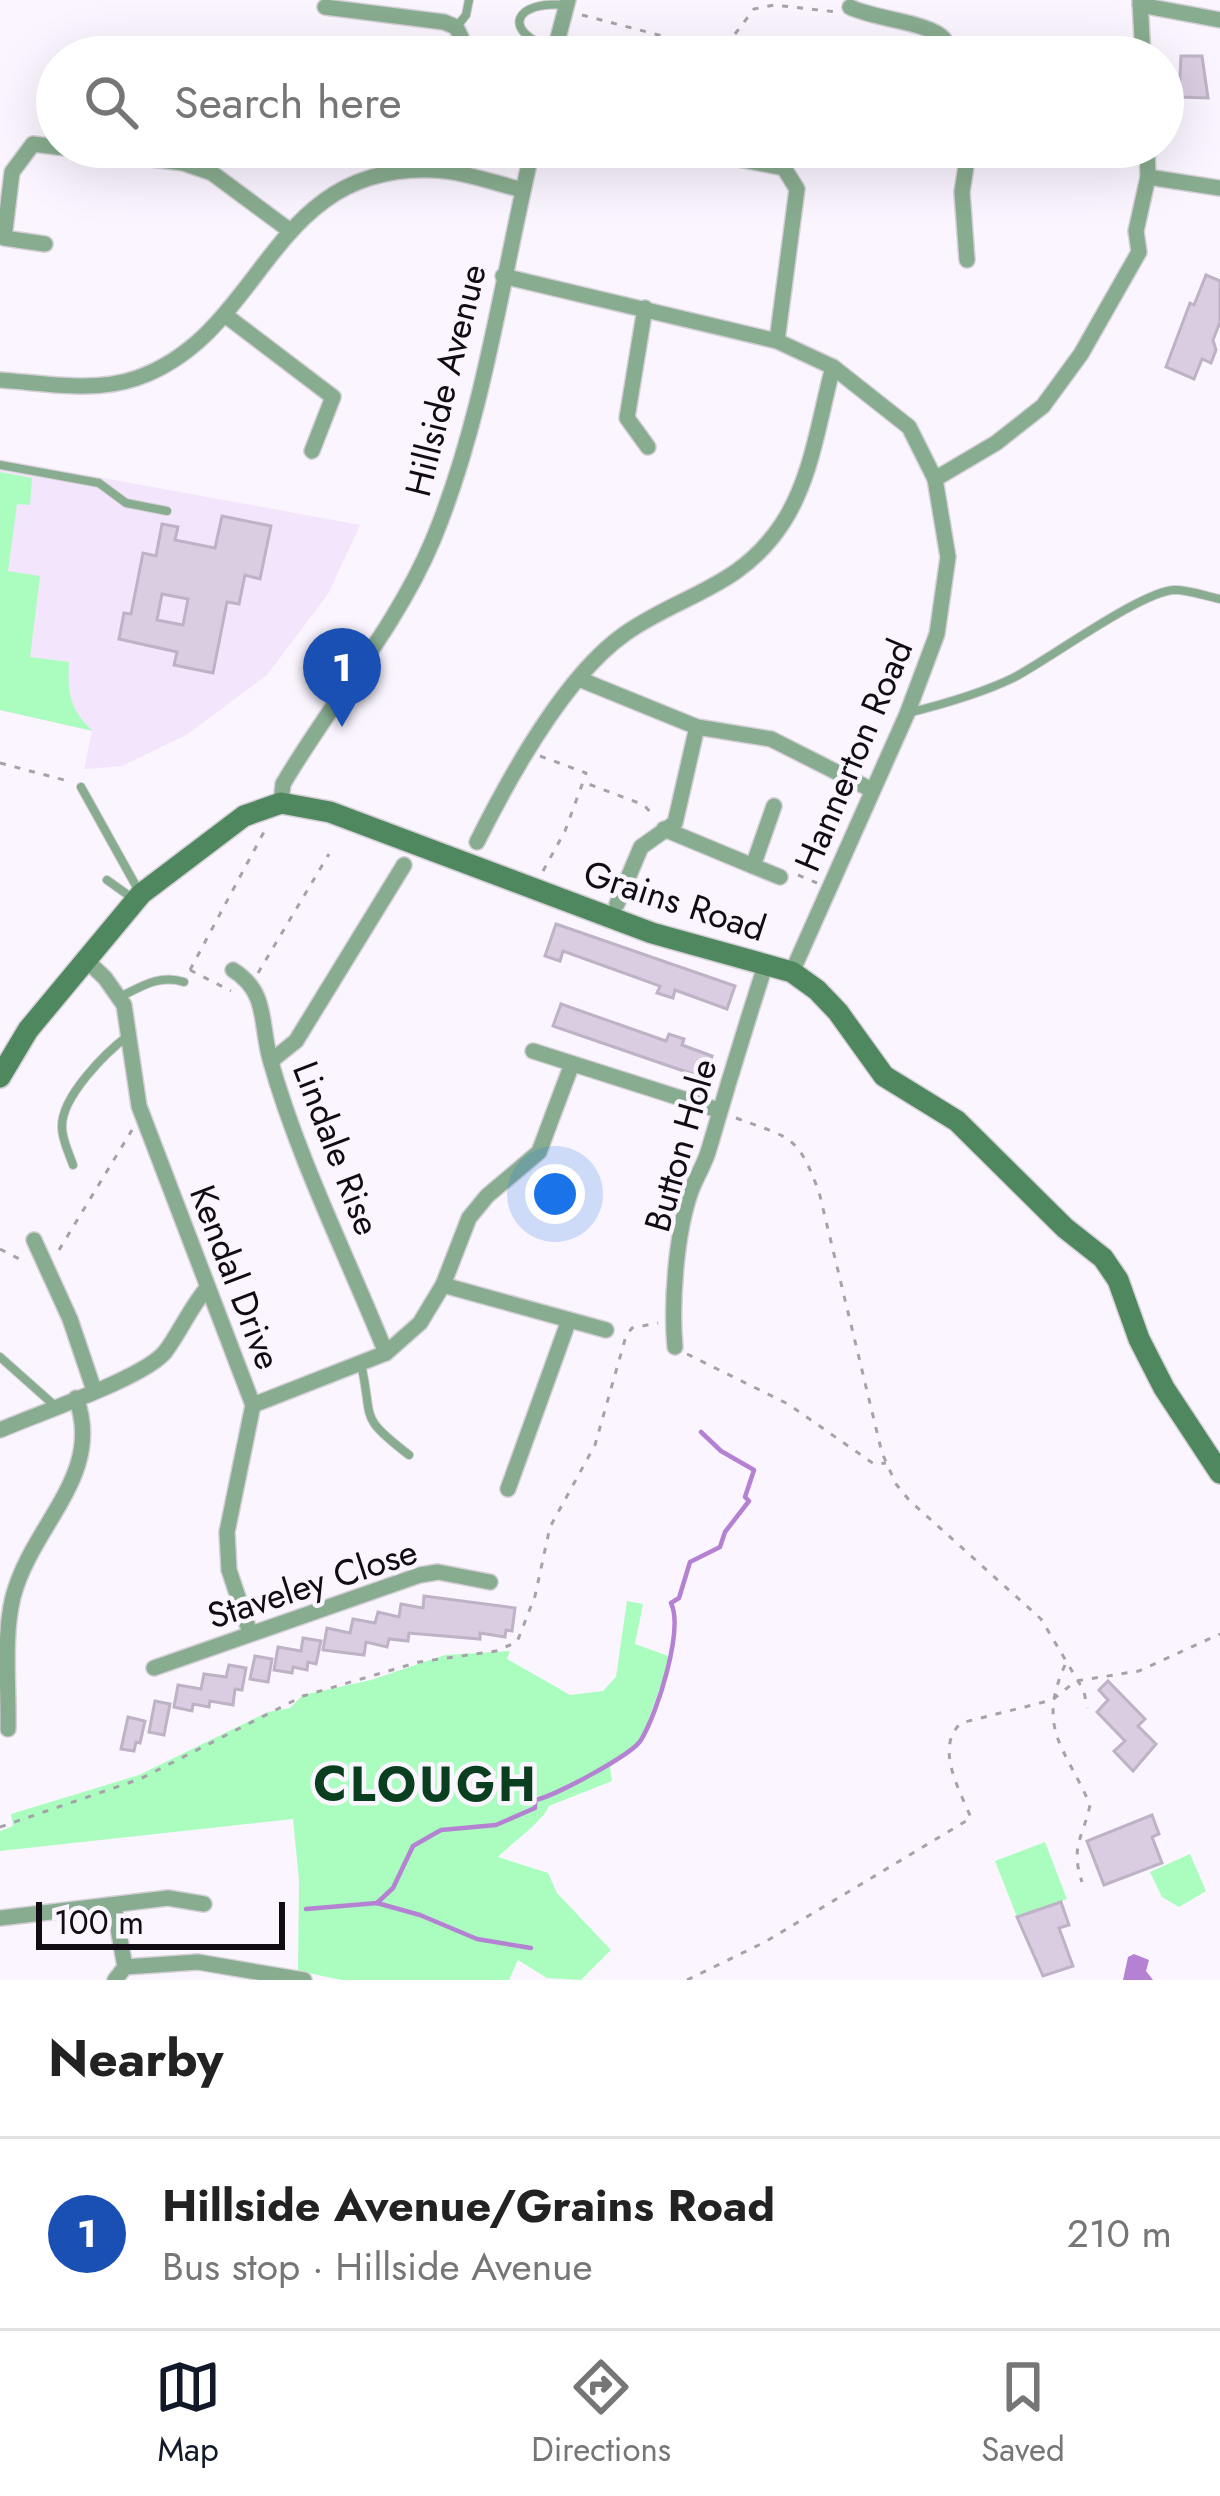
<!DOCTYPE html>
<html lang="en">
<head>
<meta charset="utf-8">
<style>
  body { margin:0; font-family:Jost,sans-serif; background:#f6f6f6; color:#222 }
  .scale { position:absolute; left:36px; bottom:30px; width:249px; box-sizing:border-box; padding-left:12px; border:6px solid #110c13; border-top:0; font-size:33px; line-height:42px; white-space:nowrap; color:#110c13; -webkit-text-stroke:9px #faf5fe; paint-order:stroke }
  .you { position:absolute; left:555px; top:1194px; width:42px; height:42px; margin:-30px; border:9px solid #fff; border-radius:50%; background:#1a73e8; box-shadow:0 0 0 18px #1a73e833 }
  .badge { display:grid; place-items:center; width:78px; height:78px; border-radius:50%; background:#111827; color:#fff; font-size:39px; font-weight:700 }
  .pin { position:absolute; translate:-50% -99px; filter:drop-shadow(0 3px 6px #0008) }
  .pin::after { content:''; position:absolute; top:63px; width:42px; height:36px; background:inherit; clip-path:polygon(0 0,100% 0,50% 100%) }
  .list { margin:0; padding:0; list-style:none }
  h2 { display:flex; justify-content:space-between; align-items:center; height:156px; margin:0; padding:0 48px; font-size:51px }
  h2 small { font-size:39px; font-weight:400; color:#767676 }
  .list li { display:grid; grid-template-columns:78px 1fr auto; gap:36px; align-items:center; box-sizing:border-box; height:192px; padding:0 48px; border-top:3px solid #e0e0e0 }
  .list b { display:block; font-size:45px; white-space:nowrap }
  .list p { margin:0; font-size:39px; white-space:nowrap; color:#767676 }
  .list em { font-size:39px; font-style:normal; color:#767676 }
  .icon { flex:none; width:66px; height:66px; fill:none; stroke:currentColor; stroke-width:2; stroke-linecap:round; stroke-linejoin:round }
  .map { position:relative; flex:none; width:1220px; height:1980px; overflow:hidden }
  .search { position:absolute; background:#fff; box-shadow:0 12px 48px #0002; left:36px; right:36px; top:36px; height:132px; display:flex; align-items:center; gap:30px; box-sizing:border-box; padding:0 42px; border-radius:66px; color:#767676; font-size:45px }
  .sheet { height:348px; background:#fff }
  nav { display:flex; justify-content:space-around; align-items:center; box-sizing:border-box; height:168px; border-top:3px solid #e0e0e0; background:#fff; font-size:33px; color:#767676 }
  nav a { display:grid; justify-items:center; gap:6px }
  nav .on { color:#111827 }
  .map>svg:first-child { display:block }
</style>
</head>
<body>
<div class="map">
<svg width="1220" height="1980" viewBox="0 0 1220 1980">
  <rect width="100%" height="100%" fill="#faf5fe"/>
  <!-- built -->
  <path fill="#f3e5fb" d="M0,459L360,525L328,594L267,675L188,734L122,766L84,769L92,731L0,710Z"/>
  <!-- green -->
  <g fill="#aafdbe">
    <path d="M0,472L32,478L30,505L17,504L8,571L40,576L30,657L69,662C67,692 70,710 93,731L0,710Z"/>
    <path d="M627,1601L643,1604L635,1644L671,1657L640,1743L610,1767L612,1781L549,1806C543,1821 512,1843 498,1857L548,1873L557,1893L611,1950L581,1980L547,1978L518,1960L509,1980H342L298,1971L299,1880L293,1819L0,1851V1831L13,1826L11,1814L139,1775L268,1712L290,1708L303,1695L371,1680L445,1655L510,1651L507,1659L570,1695L603,1691L616,1677Z"/>
    <path d="M1045,1842L1067,1899L1017,1917L995,1861Z"/>
    <path d="M1190,1854L1206,1891L1179,1907L1162,1897L1150,1872Z"/>
  </g>
  <!-- water -->
  <path fill="#b581d2" d="M1134,1954L1149,1960L1146,1971L1153,1980H1123L1128,1957Z"/>
  <g fill="none" stroke-linecap="round" stroke-linejoin="round">
    <!-- stream -->
    <g stroke="#b581d2" stroke-width="4.5">
      <path d="M377,1903L393,1888L413,1846L441,1830L496,1825L535,1808V1800C551,1798 632,1755 641,1740C657,1714 684,1630 671,1603L679,1598L690,1562L720,1547L725,1532L749,1501L745,1497L754,1470L721,1451L701,1432"/>
      <path d="M306,1909L377,1903L420,1915L477,1939L531,1948"/>
    </g>
  </g>
  <!-- building -->
  <g fill="#dacde2" stroke="#beb2c6" stroke-width="3" fill-rule="evenodd">
    <path d="M1181,56H1202L1208,98L1179,97Z"/>
    <path d="M1206,275L1220,281V322L1213,340L1216,350L1211,363L1202,359L1194,379L1166,367L1190,303L1194,305Z"/>
    <path d="M222,516L271,526L260,579L245,575L239,604L227,602L213,673L174,665L177,652L119,639L124,613L131,614L143,553L156,556L162,524L178,527L175,540L215,548ZM162,594L188,599L183,625L157,620Z"/>
    <path d="M556,924L735,986L727,1009L675,990L673,998L657,993L660,986L563,951L560,961L545,956Z"/>
    <path d="M561,1004L666,1041L669,1034L684,1039L682,1045L712,1056L704,1078L553,1026Z"/>
    <path d="M424,1596L515,1608L512,1631L506,1630L505,1637L480,1633V1639L409,1633L408,1641L389,1639L387,1647L366,1642L364,1655L323,1650L327,1628L350,1633L353,1619L375,1623L378,1612L399,1617L401,1604L423,1608Z"/>
    <path d="M303,1638L321,1641L316,1664L308,1662L307,1670L293,1667L292,1673L274,1670L278,1647L301,1651Z"/>
    <path d="M255,1656L272,1659L268,1682L250,1679Z"/>
    <path d="M229,1665L246,1668L242,1690L235,1689L233,1705L210,1701L209,1707L193,1704L192,1711L174,1707L178,1685L201,1689L204,1674L226,1677Z"/>
    <path d="M1108,1681L1145,1719L1138,1726L1156,1744L1133,1771L1114,1751L1125,1741L1097,1712L1108,1700L1099,1690Z"/>
    <path d="M155,1701L170,1704L164,1735L149,1732Z"/>
    <path d="M128,1717L145,1721L140,1743L136,1742L134,1751L121,1749Z"/>
    <path d="M1152,1815L1159,1834L1152,1837L1162,1863L1104,1885L1087,1841Z"/>
    <path d="M1061,1902L1069,1925L1059,1928L1073,1966L1043,1976L1017,1917Z"/>
  </g>
  <g fill="none" stroke-linecap="round" stroke-linejoin="round">
    <defs>
      <g id="lane">
        <path d="M458,25L466,15L469,0"/>
        <path d="M553,49C500,31 514,0 566,5"/>
        <path d="M0,465L99,483L126,503L167,511"/>
        <path d="M908,713C944,704 980,694 1013,678C1048,660 1143,590 1175,590C1189,590 1206,596 1220,599"/>
        <path d="M81,787L140,893"/>
        <path d="M107,880L135,900"/>
        <path d="M120,997C142,986 160,974 184,982"/>
        <path d="M73,1165C69,1153 62,1140 62,1127C61,1097 106,1052 129,1035"/>
        <path d="M0,1357L54,1405"/>
        <path d="M361,1364C374,1421 357,1415 409,1455"/>
      </g>
      <g id="street">
        <path d="M1140,0L1143,57"/>
        <path d="M1140,5L1220,20"/>
        <path d="M325,7L444,22L456,27L461,37L457,57"/>
        <path d="M850,7C873,19 930,22 944,39C945,40 951,56 952,57"/>
        <path d="M553,57L568,0"/>
        <path d="M727,57L728,45"/>
        <path d="M58,147L183,163L212,173L289,230"/>
        <path d="M716,147L723,156L784,168L797,189L777,341"/>
        <path d="M437,170L441,147"/>
        <path d="M1148,177L1220,188"/>
        <path d="M45,244L4,238L12,172L33,144L57,147"/>
        <path d="M967,260L962,192L969,147"/>
        <path d="M503,276L777,341L833,367L909,427L935,479L948,557L937,634L907,714L792,972"/>
        <path d="M645,308L627,418L648,447"/>
        <path d="M225,315L333,397L312,451"/>
        <path d="M0,380C44,383 94,393 137,378C266,333 267,164 433,170C462,171 494,183 523,190"/>
        <path d="M935,479L996,443L1043,406L1081,354L1139,252L1136,231L1148,177L1147,147"/>
        <path d="M579,679L697,727L771,739L872,790"/>
        <path d="M281,803L283,784C331,702 396,628 433,540C484,417 502,277 533,147"/>
        <path d="M664,829L753,866L774,806"/>
        <path d="M477,842C510,776 565,675 626,633C682,594 740,588 782,524C812,479 819,419 833,367"/>
        <path d="M753,866L780,877"/>
        <path d="M617,904L641,847L675,823L697,727"/>
        <path d="M84,958L105,978L124,1005L139,1106L253,1405L227,1532L229,1570L250,1633"/>
        <path d="M233,970C268,992 260,1022 270,1059C298,1159 347,1256 386,1353"/>
        <path d="M533,1051L718,1110"/>
        <path d="M271,1061L296,1041L404,865"/>
        <path d="M34,1240L70,1319L94,1390"/>
        <path d="M443,1285L606,1330"/>
        <path d="M675,1347C671,1303 676,1233 691,1191C696,1177 705,1164 709,1149C727,1087 746,1025 766,963"/>
        <path d="M253,1405L386,1353L420,1323L443,1285L469,1218L487,1196L539,1152L572,1064"/>
        <path d="M0,1430C36,1414 144,1378 165,1352C180,1332 190,1308 207,1288"/>
        <path d="M508,1489L569,1320"/>
        <path d="M154,1668L420,1575L438,1572L490,1582"/>
        <path d="M8,1729C9,1686 3,1638 13,1597C32,1524 105,1475 76,1398"/>
        <path d="M114,1906L125,1967"/>
        <path d="M0,1918L168,1898L204,1904"/>
        <path d="M115,1980L125,1967L198,1962L304,1980"/>
      </g>
      <path id="secondary" d="M0,1077L28,1030L141,894L244,816L281,803L330,812L652,933L792,972L817,990L838,1012L884,1076L957,1121L1065,1228L1103,1258L1118,1280L1139,1339L1164,1388L1220,1473"/>
    </defs>
    <!-- lane casing -->
    <use href="#lane" stroke="#d5d0d8" stroke-width="10"/>
    <!-- street casing -->
    <use href="#street" stroke="#d5d0d8" stroke-width="18"/>
    <!-- secondary casing -->
    <use href="#secondary" stroke="#d5d0d8" stroke-width="24"/>
    <!-- path -->
    <g stroke="#a7a2aa" stroke-width="3" stroke-dasharray="6 9" stroke-linecap="butt">
      <path d="M582,15L697,45H713"/>
      <path d="M735,34L754,9L774,5L837,12"/>
      <path d="M540,756L586,773L584,780"/>
      <path d="M0,763L68,781"/>
      <path d="M543,871L565,831L583,782L644,805L653,815"/>
      <path d="M798,875L817,883"/>
      <path d="M190,970L231,991"/>
      <path d="M190,970L265,830"/>
      <path d="M258,973L329,854"/>
      <path d="M736,1118C792,1139 797,1134 819,1192L882,1453L896,1484L909,1500L1041,1619L1084,1691L1087,1708"/>
      <path d="M0,1249L25,1262"/>
      <path d="M59,1250L132,1130"/>
      <path d="M687,1354L788,1404L874,1464L886,1463"/>
      <path d="M1065,1665C1036,1730 1066,1748 1090,1805C1083,1838 1070,1846 1082,1882"/>
      <path d="M0,1827L140,1779L303,1696L419,1662L496,1651L517,1642L535,1596L550,1527L595,1445L626,1336L632,1328L658,1323"/>
      <path d="M687,1980L765,1942L971,1818C960,1790 934,1748 961,1723L1052,1700L1076,1681L1139,1671L1220,1634"/>
    </g>
    <!-- lane -->
    <use href="#lane" stroke="#88ac8f" stroke-width="8"/>
    <!-- street -->
    <use href="#street" stroke="#88ac8f" stroke-width="15"/>
    <!-- secondary -->
    <use href="#secondary" stroke="#4f875e" stroke-width="21"/>
  </g>
  <g text-anchor="middle" stroke-width="9" stroke-linejoin="round" paint-order="stroke">
    <!-- street labels -->
    <g font-size="36" fill="#110c13" stroke="#faf5fe">
      <text transform="translate(445 380) rotate(-76)" y="13">Hillside Avenue</text>
      <text transform="translate(853 755) rotate(-67)" y="13">Hannerton Road</text>
      <text transform="translate(675 900) rotate(18)" y="13">Grains Road</text>
      <text transform="translate(680 1145) rotate(-74)" y="13">Button Hole</text>
      <text transform="translate(337 1148) rotate(69)" y="13">Lindale Rise</text>
      <text transform="translate(236 1277) rotate(69)" y="13">Kendal Drive</text>
      <text transform="translate(312 1583) rotate(-18)" y="13">Staveley Close</text>
    </g>
    <!-- district labels -->
    <g font-size="48" font-weight="bold" letter-spacing="3" fill="#093f1e" stroke="#faf5fe">
      <text x="426" y="1801">CLOUGH</text>
    </g>
  </g>
</svg>
<div class="scale">100 m</div>
<div class="you"></div>
<div class="pin badge" style="left:342px;top:727px;background:#1a4fb4">1</div>
<div class="search"><svg class="icon" aria-label="search" viewBox="0 0 24 24"><circle cx="10" cy="10" r="6"/><path d="M15 15l6 6"/></svg>Search here</div>
</div>
<section class="sheet">
<h2>Nearby<small></small></h2>
<ul class="list">
<li><span class="badge" style="background:#1a4fb4">1</span><div><b>Hillside Avenue/Grains Road</b><p>Bus stop · Hillside Avenue</p></div><em>210 m</em></li>
</ul>
</section>
<nav>
<a class="on"><svg class="icon" aria-label="map" viewBox="0 0 24 24"><path d="M3 6l6-2 6 2 6-2v14l-6 2-6-2-6 2zM9 4v14M15 6v14"/></svg>Map</a>
<a><svg class="icon" aria-label="directions" viewBox="0 0 24 24"><path d="M12 3l9 9-9 9-9-9zM9 14v-3h6M13 9l2 2-2 2"/></svg>Directions</a>
<a><svg class="icon" aria-label="saved" viewBox="0 0 24 24"><path d="M7 4h10v16l-5-4-5 4z"/></svg>Saved</a>
</nav>
</body>
</html>
